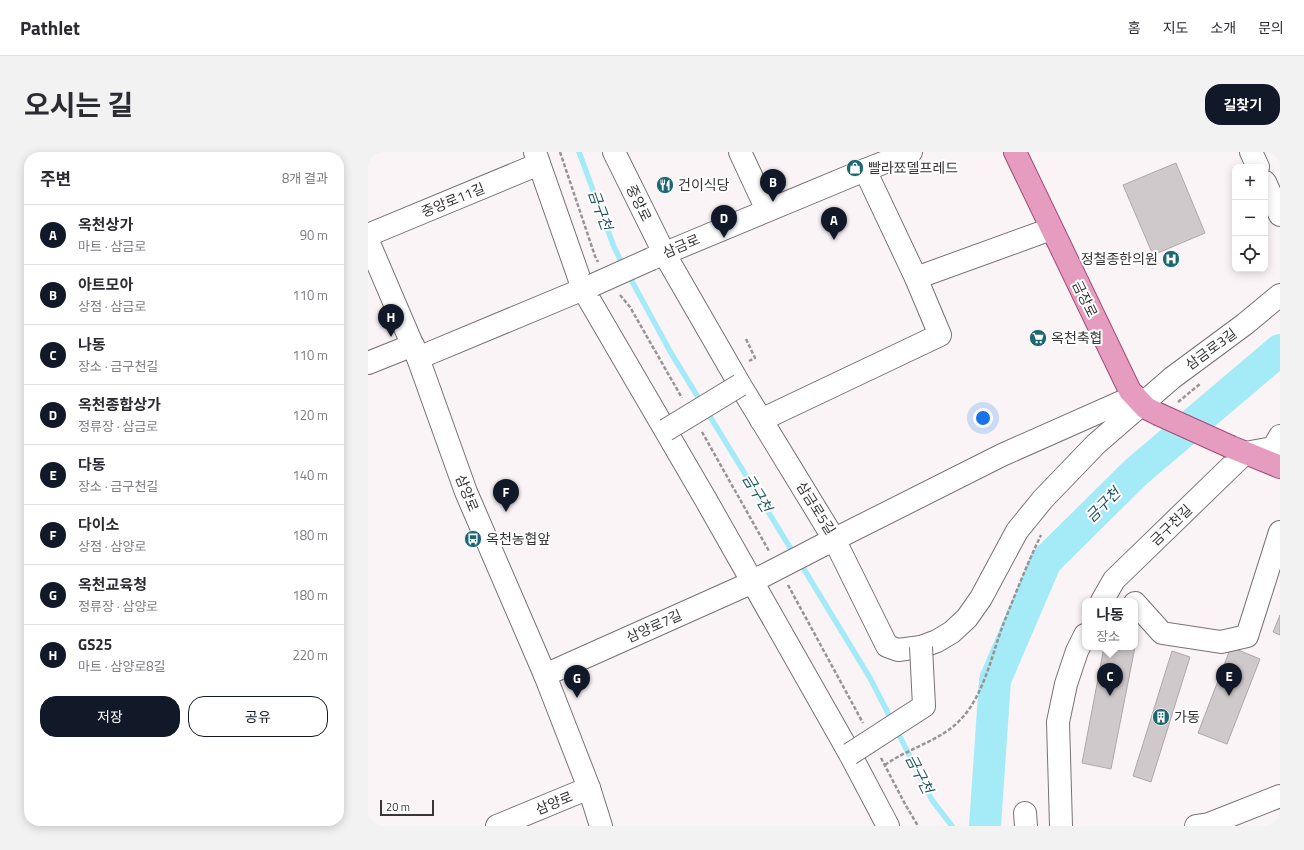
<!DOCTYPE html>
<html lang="ko">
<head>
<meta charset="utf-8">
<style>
  body { margin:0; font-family:"Titillium Web","Noto Sans KR",sans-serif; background:#f2f2f3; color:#2b2b33 }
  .controls { position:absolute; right:12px; top:12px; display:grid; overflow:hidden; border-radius:8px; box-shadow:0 2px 10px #0003 }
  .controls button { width:36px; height:36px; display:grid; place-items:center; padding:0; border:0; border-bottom:1px solid #e1e1e2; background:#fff; color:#2b2b33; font:20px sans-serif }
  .scale { position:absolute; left:12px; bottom:10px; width:54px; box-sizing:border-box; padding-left:4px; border:2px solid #383637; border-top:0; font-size:11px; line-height:14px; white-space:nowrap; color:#383637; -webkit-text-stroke:3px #fff; paint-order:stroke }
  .you { position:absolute; left:615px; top:266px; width:14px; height:14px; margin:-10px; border:3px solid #fff; border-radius:50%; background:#1a73e8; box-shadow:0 0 0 6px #1a73e833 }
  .badge { display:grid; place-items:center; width:26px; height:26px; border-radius:50%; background:#111827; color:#fff; font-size:13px; font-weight:700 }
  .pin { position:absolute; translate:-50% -33px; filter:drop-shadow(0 1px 2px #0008) }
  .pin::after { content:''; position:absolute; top:21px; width:14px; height:12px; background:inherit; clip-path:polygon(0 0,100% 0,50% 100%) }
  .popup { position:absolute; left:714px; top:446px; width:56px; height:52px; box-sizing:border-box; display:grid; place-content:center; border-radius:8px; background:#fff; filter:drop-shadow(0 1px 3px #0005); font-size:13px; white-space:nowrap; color:#7c7c81 }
  .popup b { font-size:15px; color:#2b2b33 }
  .popup::after { content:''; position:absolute; left:50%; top:100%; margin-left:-8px; border:8px solid transparent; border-top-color:#fff }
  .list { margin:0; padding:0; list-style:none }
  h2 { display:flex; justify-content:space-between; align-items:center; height:52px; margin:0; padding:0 16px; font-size:17px }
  h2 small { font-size:13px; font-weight:400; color:#7c7c81 }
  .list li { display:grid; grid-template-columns:26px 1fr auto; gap:12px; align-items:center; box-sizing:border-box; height:60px; padding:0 16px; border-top:1px solid #e1e1e2 }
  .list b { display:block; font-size:15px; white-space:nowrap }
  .list p { margin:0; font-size:13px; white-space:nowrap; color:#7c7c81 }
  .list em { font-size:13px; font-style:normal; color:#7c7c81 }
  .actions { display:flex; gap:8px; padding:12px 16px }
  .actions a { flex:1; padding:9px 0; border:1px solid #111827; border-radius:16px; text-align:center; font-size:14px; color:#111827 }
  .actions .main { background:#111827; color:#fff }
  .icon { flex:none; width:22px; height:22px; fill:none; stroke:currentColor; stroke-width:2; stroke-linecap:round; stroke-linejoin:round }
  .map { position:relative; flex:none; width:912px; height:674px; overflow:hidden; border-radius:16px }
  header { display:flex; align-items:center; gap:24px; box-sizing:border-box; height:56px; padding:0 20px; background:#fff; border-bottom:1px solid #e1e1e2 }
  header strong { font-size:19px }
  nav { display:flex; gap:22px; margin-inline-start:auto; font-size:14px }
  .intro { display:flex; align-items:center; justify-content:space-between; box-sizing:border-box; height:96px; padding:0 24px }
  h1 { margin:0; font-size:28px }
  .button { padding:10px 18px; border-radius:16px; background:#111827; color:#fff; font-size:14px; font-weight:700 }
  main { display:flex; gap:24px; padding:0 24px }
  aside { flex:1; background:#fff; border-radius:16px; box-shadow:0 2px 10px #0003 }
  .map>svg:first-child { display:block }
</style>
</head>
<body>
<header>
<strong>Pathlet</strong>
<nav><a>홈</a><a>지도</a><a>소개</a><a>문의</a></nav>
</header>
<div class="intro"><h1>오시는 길</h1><a class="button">길찾기</a></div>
<main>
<aside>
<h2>주변<small>8개 결과</small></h2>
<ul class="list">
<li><span class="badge">A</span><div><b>옥천상가</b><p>마트 · 삼금로</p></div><em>90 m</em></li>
<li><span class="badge">B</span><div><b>아트모아</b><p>상점 · 삼금로</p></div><em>110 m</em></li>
<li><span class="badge">C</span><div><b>나동</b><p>장소 · 금구천길</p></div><em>110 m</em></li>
<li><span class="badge">D</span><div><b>옥천종합상가</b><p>정류장 · 삼금로</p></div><em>120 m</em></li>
<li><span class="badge">E</span><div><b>다동</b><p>장소 · 금구천길</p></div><em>140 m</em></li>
<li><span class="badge">F</span><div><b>다이소</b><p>상점 · 삼양로</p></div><em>180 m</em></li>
<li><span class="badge">G</span><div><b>옥천교육청</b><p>정류장 · 삼양로</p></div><em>180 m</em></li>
<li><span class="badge">H</span><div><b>GS25</b><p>마트 · 삼양로8길</p></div><em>220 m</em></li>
</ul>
<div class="actions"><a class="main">저장</a><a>공유</a></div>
</aside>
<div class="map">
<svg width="912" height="674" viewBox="0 0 912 674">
  <rect width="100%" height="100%" fill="#fbf4f7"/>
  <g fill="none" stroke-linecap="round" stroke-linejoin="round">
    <!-- stream -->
    <g stroke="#a5ebf7" stroke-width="5.5">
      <path d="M211,0L246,95L256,115"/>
      <path d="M260,122L303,201L333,250"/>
      <path d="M338,258L426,402"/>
      <path d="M431,409L502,526L524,569"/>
      <path d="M528,577L564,648L584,674"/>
    </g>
    <!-- river -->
    <path stroke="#a5ebf7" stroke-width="32" d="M617,674L627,528L678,409L768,320L912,198"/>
  </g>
  <!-- building -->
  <g fill="#d0c9cb" stroke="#aea8aa">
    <path d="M808,11L837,81L785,103L755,33Z"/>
    <path d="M912,463V483L905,480Z"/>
    <path d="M736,495H767L743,617L714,611Z"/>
    <path d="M863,495L892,507L859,592L830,581Z"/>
    <path d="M804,499L822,505L783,630L765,624Z"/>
  </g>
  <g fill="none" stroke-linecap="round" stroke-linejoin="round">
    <defs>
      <g id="minor">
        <path d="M167,0L215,137L338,348L482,602L520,674"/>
        <path d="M246,0L296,101L372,233L466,387L519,494L530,498L553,495L569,489L584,480L599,466L613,446L649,379L675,347L728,292L804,226L877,172L912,143"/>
        <path d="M372,0L399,58"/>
        <path d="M883,0L890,15"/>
        <path d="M897,30L912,63"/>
        <path d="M0,83L171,12"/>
        <path d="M0,89L50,206L98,340L177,523L221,636L233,674"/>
        <path d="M283,107L497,18L543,0"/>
        <path d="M548,126L683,77"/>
        <path d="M50,206L225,133"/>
        <path d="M0,211L45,193"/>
        <path d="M393,268L572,183L548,126L497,18"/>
        <path d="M455,393L634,303L767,244"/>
        <path d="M734,449L746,428L877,301L905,296L912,284"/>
        <path d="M767,451L794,481L853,490L879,484L912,380"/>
        <path d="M177,523L385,430L395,424"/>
        <path d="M657,661L658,674"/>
        <path d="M129,674L221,636"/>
        <path d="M693,674L690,570L698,532L709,499L717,483"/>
        <path d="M828,674L841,672L912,644"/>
      </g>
      <g id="major">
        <path d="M647,0L762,239L778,256L790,262"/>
        <path d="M863,295L912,315"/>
      </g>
    </defs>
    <!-- minor casing -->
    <use href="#minor" stroke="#787274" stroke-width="24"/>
    <!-- major casing -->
    <use href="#major" stroke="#9f4d73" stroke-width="24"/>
    <!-- path -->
    <g stroke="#989395" stroke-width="2.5" stroke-dasharray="4 2" stroke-linecap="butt">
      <path d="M192,0L227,104L230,110"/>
      <path d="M252,143L262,155L314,246"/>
      <path d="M378,187L387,206L381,209"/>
      <path d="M810,250L832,232"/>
      <path d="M334,280L401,399"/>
      <path d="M420,433L495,571"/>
      <path d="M513,606L537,652L550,674"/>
      <path d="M517,613C539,597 568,590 588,572C615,548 623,505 635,473C647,443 659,412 673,383"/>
    </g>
    <!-- minor -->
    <use href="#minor" stroke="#fff" stroke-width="22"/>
    <!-- major -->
    <use href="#major" stroke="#e69cbe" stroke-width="22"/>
    <defs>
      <g id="minor-bridge">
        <path d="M225,133L283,107"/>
        <path d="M298,278L372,233"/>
        <path d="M395,424L455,393"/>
        <path d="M482,602L556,554L553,495"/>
      </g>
      <path id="major-bridge" d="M790,262L863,295"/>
    </defs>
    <!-- minor-bridge casing -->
    <use href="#minor-bridge" stroke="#787274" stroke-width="24" stroke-linecap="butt"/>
    <!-- major-bridge casing -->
    <use href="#major-bridge" stroke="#9f4d73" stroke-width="24" stroke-linecap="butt"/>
    <!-- minor-bridge -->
    <use href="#minor-bridge" stroke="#fff" stroke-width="22"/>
    <!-- major-bridge -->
    <use href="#major-bridge" stroke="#e69cbe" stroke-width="22"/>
  </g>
  <!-- icons -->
  <defs>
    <symbol id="shop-disc" viewBox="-11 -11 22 22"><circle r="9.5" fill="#1d6772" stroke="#fff"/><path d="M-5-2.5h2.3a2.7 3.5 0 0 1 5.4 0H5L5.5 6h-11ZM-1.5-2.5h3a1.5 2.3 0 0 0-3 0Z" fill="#fff"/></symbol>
    <symbol id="restaurant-disc" viewBox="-11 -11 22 22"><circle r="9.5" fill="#1d6772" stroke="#fff"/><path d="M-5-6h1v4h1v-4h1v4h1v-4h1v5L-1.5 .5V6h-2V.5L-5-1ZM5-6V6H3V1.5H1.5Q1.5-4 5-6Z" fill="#fff"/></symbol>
    <symbol id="hospital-disc" viewBox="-11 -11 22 22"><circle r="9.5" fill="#1d6772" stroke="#fff"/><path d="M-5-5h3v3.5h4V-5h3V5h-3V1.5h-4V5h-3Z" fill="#fff"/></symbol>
    <symbol id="supermarket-disc" viewBox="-11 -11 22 22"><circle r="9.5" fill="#1d6772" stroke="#fff"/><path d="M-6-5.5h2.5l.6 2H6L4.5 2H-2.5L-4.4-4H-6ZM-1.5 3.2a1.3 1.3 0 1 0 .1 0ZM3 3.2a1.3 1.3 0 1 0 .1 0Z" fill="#fff"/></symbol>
    <symbol id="bus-disc" viewBox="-11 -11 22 22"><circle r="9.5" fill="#1d6772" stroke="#fff"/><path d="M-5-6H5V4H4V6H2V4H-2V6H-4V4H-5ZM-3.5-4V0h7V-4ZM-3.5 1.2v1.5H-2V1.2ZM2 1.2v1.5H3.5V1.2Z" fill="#fff"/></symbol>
    <symbol id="building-disc" viewBox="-11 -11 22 22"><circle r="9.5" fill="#1d6772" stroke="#fff"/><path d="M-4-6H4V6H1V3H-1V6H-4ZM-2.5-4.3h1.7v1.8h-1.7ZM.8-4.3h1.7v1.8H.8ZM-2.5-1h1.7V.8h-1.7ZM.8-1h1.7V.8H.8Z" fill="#fff"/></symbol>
  </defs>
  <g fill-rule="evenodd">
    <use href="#shop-disc" x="477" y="6" width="20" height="20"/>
    <use href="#restaurant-disc" x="287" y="23" width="20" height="20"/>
    <use href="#hospital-disc" x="793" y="97" width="20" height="20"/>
    <use href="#supermarket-disc" x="660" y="176" width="20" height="20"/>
    <use href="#bus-disc" x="95" y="377" width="20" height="20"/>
    <use href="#building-disc" x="783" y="555" width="20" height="20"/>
  </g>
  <g text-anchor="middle" stroke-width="4" stroke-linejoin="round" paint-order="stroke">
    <!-- poi labels -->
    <g font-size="14" fill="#383637" stroke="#fff" text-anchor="start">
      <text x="500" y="21">빨라쬬델프레드</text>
      <text x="310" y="38">건이식당</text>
      <text x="790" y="112" text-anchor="end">정철종한의원</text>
      <text x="683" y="191">옥천축협</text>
      <text x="118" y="392">옥천농협앞</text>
      <text x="806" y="570">가동</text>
    </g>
    <!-- street labels -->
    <g font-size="14" fill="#383637" stroke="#fff">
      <text transform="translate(85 48) rotate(-22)" y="5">중앙로11길</text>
      <text transform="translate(271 51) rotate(64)" y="5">중앙로</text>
      <text transform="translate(313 94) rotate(-23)" y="5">삼금로</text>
      <text transform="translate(717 147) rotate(64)" y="5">금장로</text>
      <text transform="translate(843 197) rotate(-36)" y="5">삼금로3길</text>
      <text transform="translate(99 341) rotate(68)" y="5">삼양로</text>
      <text transform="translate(448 356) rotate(58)" y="5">삼금로5길</text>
      <text transform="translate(803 373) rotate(-44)" y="5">금구천길</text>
      <text transform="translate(286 474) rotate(-24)" y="5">삼양로7길</text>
      <text transform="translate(186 651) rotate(-22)" y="5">삼양로</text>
    </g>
    <!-- water labels -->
    <g font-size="15" font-style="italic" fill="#1c555e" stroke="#fff">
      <text transform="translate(232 58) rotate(70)" y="5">금구천</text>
      <text transform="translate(389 341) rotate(59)" y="5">금구천</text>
      <text transform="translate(735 353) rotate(-45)" y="5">금구천</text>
      <text transform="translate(551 622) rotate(63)" y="5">금구천</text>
    </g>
  </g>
</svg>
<div class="controls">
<button>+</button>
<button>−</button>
<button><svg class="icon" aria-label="locate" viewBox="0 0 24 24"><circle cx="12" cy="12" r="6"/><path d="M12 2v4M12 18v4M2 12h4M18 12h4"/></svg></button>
</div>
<div class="scale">20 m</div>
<div class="you"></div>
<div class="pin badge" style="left:466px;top:88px">A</div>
<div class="pin badge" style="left:405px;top:50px">B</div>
<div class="pin badge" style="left:742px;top:544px">C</div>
<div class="popup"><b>나동</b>장소</div>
<div class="pin badge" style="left:356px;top:86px">D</div>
<div class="pin badge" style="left:861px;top:544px">E</div>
<div class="pin badge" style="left:138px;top:360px">F</div>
<div class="pin badge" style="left:209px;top:546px">G</div>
<div class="pin badge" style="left:23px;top:185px">H</div>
</div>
</main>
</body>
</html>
